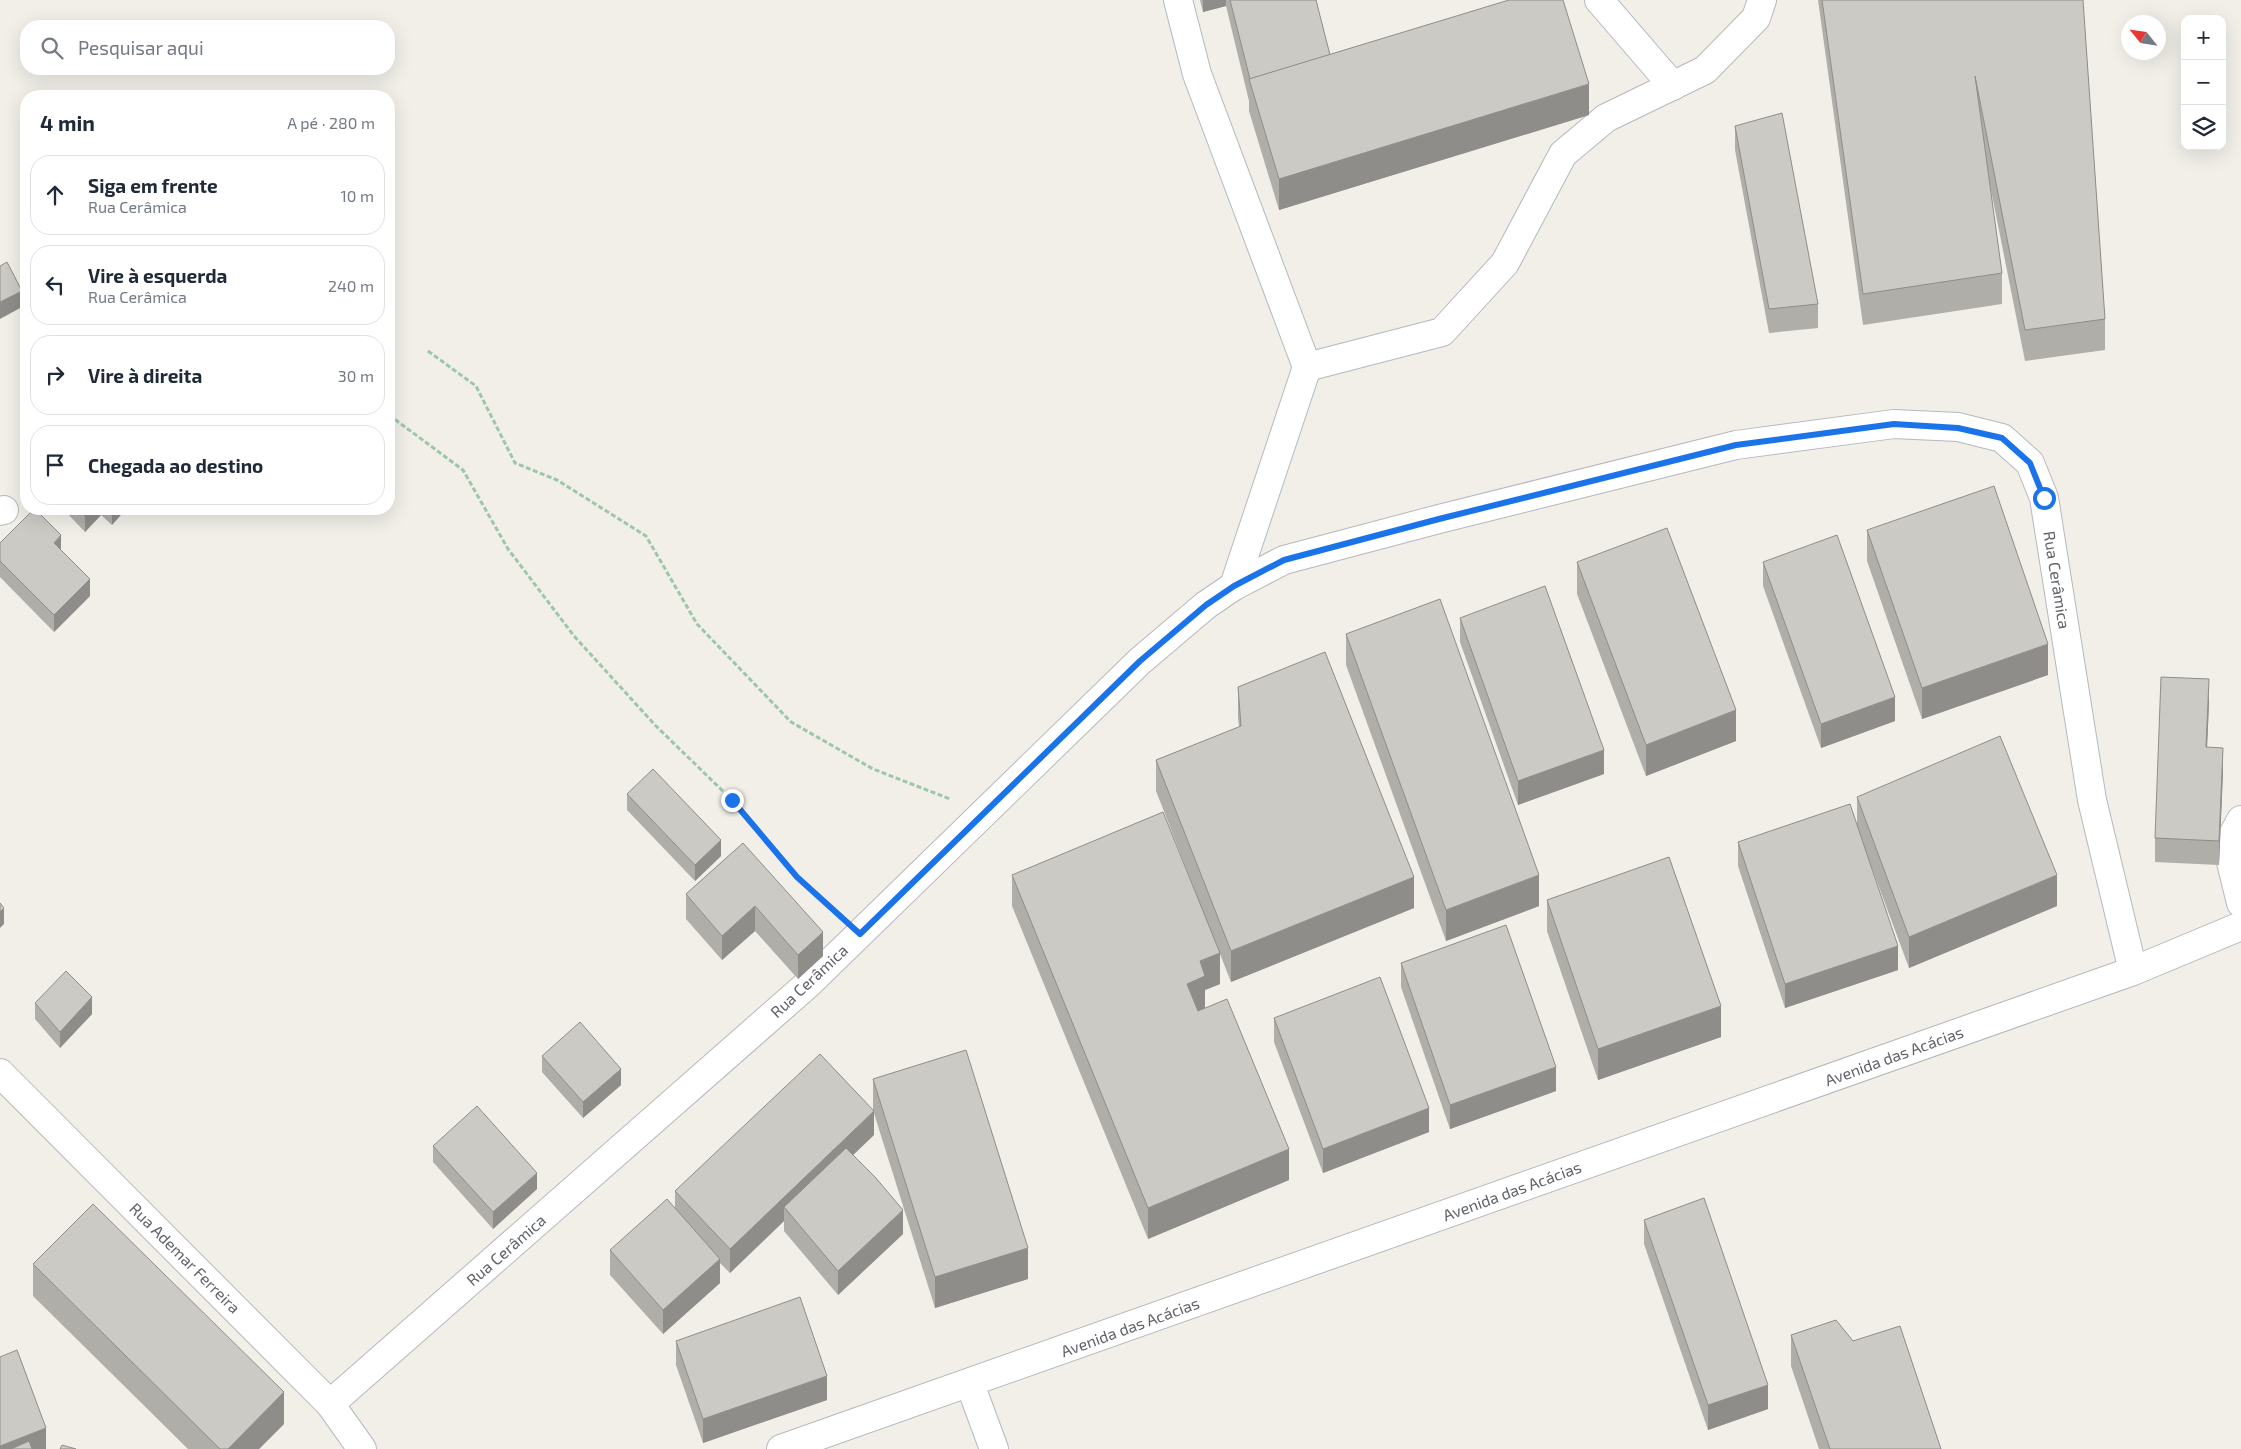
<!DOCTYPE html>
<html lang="pt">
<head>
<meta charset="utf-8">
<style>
  body { margin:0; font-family:"Exo 2",sans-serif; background:#f2f2f3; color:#1f2937 }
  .controls { position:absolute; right:15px; top:15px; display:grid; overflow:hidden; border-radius:10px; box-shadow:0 5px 20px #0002 }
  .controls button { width:45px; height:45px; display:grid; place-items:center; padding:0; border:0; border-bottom:1px solid #e0e1e3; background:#fff; color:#1f2937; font:25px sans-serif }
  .compass { position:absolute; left:2121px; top:15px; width:45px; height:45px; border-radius:50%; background:#fff; box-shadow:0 5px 20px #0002; rotate:300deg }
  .stop { position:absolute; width:15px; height:15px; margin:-11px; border:4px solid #1a73e8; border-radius:50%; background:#fff }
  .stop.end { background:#1a73e8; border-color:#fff; box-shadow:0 1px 5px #0008 }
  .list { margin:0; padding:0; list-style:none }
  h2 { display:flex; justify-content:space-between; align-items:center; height:65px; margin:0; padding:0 20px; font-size:21px }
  h2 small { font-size:16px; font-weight:400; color:#747a83 }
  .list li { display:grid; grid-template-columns:32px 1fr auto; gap:15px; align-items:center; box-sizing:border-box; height:80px; margin:0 10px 10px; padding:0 10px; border:1px solid #e0e1e3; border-radius:20px }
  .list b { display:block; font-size:19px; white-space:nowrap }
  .list p { margin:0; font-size:16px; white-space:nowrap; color:#747a83 }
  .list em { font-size:16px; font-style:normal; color:#747a83 }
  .icon { flex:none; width:28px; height:28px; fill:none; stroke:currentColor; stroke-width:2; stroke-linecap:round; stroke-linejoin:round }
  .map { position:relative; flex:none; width:2241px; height:1449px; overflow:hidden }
  .search { position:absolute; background:#fff; box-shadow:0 5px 20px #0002; left:20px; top:20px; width:375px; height:55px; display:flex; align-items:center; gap:12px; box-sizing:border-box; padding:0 18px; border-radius:20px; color:#747a83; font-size:19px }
  .panel { position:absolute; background:#fff; box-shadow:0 5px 20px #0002; left:20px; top:90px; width:375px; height:425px; border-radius:20px }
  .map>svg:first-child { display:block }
</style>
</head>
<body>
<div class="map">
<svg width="2241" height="1449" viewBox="0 0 2241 1449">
  <rect width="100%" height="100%" fill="#f1efe8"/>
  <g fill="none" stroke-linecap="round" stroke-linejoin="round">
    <defs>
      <g id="minor">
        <path d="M1178,0L1197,74L1307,367L1234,586"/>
        <path d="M1599,0L1673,86"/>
        <path d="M1307,367L1442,332L1505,263L1563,154L1606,118L1705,70L1756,18L1762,0"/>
        <path d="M0,511L4,510"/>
        <path d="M2241,820L2227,846L2241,903"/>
        <path d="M0,1073L330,1404L362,1449"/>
        <path d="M970,1384L994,1449"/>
        <path d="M330,1404L808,984L1140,661L1206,605L1234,586L1284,560L1439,519L1736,445L1894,424L1958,427L2002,438L2030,463L2044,498L2092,800L2133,971"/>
        <path d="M781,1449L2133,971L2241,926"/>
      </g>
    </defs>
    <!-- minor casing -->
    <use href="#minor" stroke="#b5b8bc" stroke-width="30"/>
    <!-- path -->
    <g stroke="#9cc7a9" stroke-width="3" stroke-dasharray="5 2.5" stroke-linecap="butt">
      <path d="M428,351L476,386L515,463L557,480L646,536L697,624L791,722L873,769L950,799"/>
      <path d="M389,415L463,470L508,549L574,636L655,725L732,800L797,877L835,912"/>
    </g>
    <!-- minor -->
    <use href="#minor" stroke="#fff" stroke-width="28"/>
  </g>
  <!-- wall -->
  <g fill="#afaea9">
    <path d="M1200,0H1316L1330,55L1589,115L1279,210L1249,111V101L1226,6L1203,12Z"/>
    <path d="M1818,0H2083L2105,319V350L2025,361L1989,180L2002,273V304L1863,325Z"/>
    <path d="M1735,126L1818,304V328L1769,333L1735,150Z"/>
    <path d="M63,509H126L112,525L101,515L85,532Z"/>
    <path d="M1867,530L2048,675L1922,719L1867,561Z"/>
    <path d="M0,543L61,550L90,596L54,632L0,577Z"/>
    <path d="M1577,562L1736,741L1646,776L1577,594Z"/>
    <path d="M1763,562L1895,721L1821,748L1763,586Z"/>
    <path d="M1460,618L1604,774L1518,805L1460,642Z"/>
    <path d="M1346,634L1539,906L1446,941L1346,665Z"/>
    <path d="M1238,687L1414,908L1231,982L1220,954V984L1205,990V1008L1198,1011L1289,1180L1148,1239L1012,906V875L1197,896L1156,791V760L1239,727L1238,718Z"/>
    <path d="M2209,703L2207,747L2223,772L2219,865L2155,862V838Z"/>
    <path d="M627,794L721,856L695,881L627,810Z"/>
    <path d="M1857,797L2057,906L1909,968L1869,860L1898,970L1785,1008L1738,866V842L1857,825Z"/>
    <path d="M743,843L823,956L798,979L755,931L722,960L686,919V894Z"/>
    <path d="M1547,900L1721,1037L1598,1080L1547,931Z"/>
    <path d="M1401,963L1556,1091L1450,1129L1401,987Z"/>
    <path d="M35,1003L92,1014L60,1048L35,1019Z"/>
    <path d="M1274,1018L1429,1132L1323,1173L1274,1042Z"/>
    <path d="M542,1056L621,1085L583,1118L542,1072Z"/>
    <path d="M873,1079L1028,1279L935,1308L873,1110Z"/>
    <path d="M874,1135L853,1155L903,1234L838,1295L784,1231V1221L730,1273L720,1263V1283L663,1334L610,1275V1250L675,1208V1191Z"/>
    <path d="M433,1146L537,1189L493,1229L433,1162Z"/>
    <path d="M1644,1220L1768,1409L1708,1430L1644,1244Z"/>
    <path d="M33,1264L284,1424L259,1449H188L33,1296Z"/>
    <path d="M1791,1335L1941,1449H1819L1791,1366Z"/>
    <path d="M676,1341L827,1400L703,1443L676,1365Z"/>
  </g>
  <!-- shaded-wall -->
  <g fill="#8f8d8a">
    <path d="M1203,0H1226V6L1203,12Z"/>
    <path d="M1589,84V115L1279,210V179Z"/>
    <path d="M22,291V307L0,319V302Z"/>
    <path d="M92,509H101V515L85,532V516Z"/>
    <path d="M112,509H126L112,525Z"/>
    <path d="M61,535V552L54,543Z"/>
    <path d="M90,579V596L54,632V615Z"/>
    <path d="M2048,644V675L1922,719V688Z"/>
    <path d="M2209,679V703L2206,771V747Z"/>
    <path d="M1895,697V721L1821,748V724Z"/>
    <path d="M1736,710V741L1646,776V745Z"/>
    <path d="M2223,748V772L2219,865V841Z"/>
    <path d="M1604,750V774L1518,805V781Z"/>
    <path d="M721,840V856L695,881V865Z"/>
    <path d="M1539,875V906L1446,941V910Z"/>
    <path d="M2057,875V906L1909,968V937Z"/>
    <path d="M1414,877V908L1231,982V951Z"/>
    <path d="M755,906V931L722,960V936Z"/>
    <path d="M4,908V924L0,928V912Z"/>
    <path d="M823,932V956L798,979V955Z"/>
    <path d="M1898,946V970L1785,1008V984Z"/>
    <path d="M1220,953V984L1205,990V1008L1187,1016V984L1200,961Z"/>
    <path d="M92,997V1014L60,1048V1032Z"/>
    <path d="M1721,1006V1037L1598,1080V1049Z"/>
    <path d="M1556,1067V1091L1450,1129V1105Z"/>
    <path d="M621,1069V1085L583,1118V1102Z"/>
    <path d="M1429,1108V1132L1323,1173V1149Z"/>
    <path d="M874,1111V1135L790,1215L784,1207V1221L730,1273V1249Z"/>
    <path d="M1289,1149V1180L1148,1239V1208Z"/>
    <path d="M537,1173V1189L493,1229V1212Z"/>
    <path d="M903,1210V1234L838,1295V1271Z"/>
    <path d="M1028,1248V1279L935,1308V1277Z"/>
    <path d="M720,1259V1283L663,1334V1310Z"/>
    <path d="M827,1376V1400L703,1443V1419Z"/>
    <path d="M1768,1385V1409L1708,1430V1405Z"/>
    <path d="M284,1392V1424L259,1449H228Z"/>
    <path d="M46,1428V1449H0V1446Z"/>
  </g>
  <!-- building -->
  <g fill="#cccac5" stroke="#8f8d8a">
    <path d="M1230,0H1316L1330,55L1250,79Z"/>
    <path d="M1509,0H1563L1589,84L1279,179L1249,79Z"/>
    <path d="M1822,0H2083L2105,319L2025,330L1975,76L2002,273L1863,294Z"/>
    <path d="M1782,113L1818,304L1769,309L1735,126Z"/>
    <path d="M7,262L22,291L0,302V266Z"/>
    <path d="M1994,486L2048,644L1922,688L1867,530Z"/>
    <path d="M34,509H35L61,535L54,543L90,579L54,615L0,561V543Z"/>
    <path d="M78,509H92L85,516Z"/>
    <path d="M1667,528L1736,710L1646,745L1577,562Z"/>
    <path d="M1837,535L1895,697L1821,724L1763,562Z"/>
    <path d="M1545,586L1604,750L1518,781L1460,618Z"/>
    <path d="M1440,599L1539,875L1446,910L1346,634Z"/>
    <path d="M1325,652L1414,877L1231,951L1156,760L1241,726L1238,687Z"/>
    <path d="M2161,677L2209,679L2206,747L2223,748L2219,841L2155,838Z"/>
    <path d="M2000,736L2057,875L1909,937L1857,797Z"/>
    <path d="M653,769L721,840L695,865L627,794Z"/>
    <path d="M1850,804L1898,946L1785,984L1738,842Z"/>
    <path d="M1163,812L1220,953L1200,961L1205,976L1187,984L1198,1011L1227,999L1289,1149L1148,1208L1012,875Z"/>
    <path d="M743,843L823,932L798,955L755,906L722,936L686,894Z"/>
    <path d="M1669,857L1721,1006L1598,1049L1547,900Z"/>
    <path d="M0,903L4,908L0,912Z"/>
    <path d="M1506,925L1556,1067L1450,1105L1401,963Z"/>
    <path d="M66,971L92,997L60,1032L35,1003Z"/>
    <path d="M1380,977L1429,1108L1323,1149L1274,1018Z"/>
    <path d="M580,1022L621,1069L583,1102L542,1056Z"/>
    <path d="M966,1050L1028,1248L935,1277L873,1079Z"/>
    <path d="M820,1054L874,1111L730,1249L675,1191Z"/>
    <path d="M477,1106L537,1173L493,1212L433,1146Z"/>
    <path d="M846,1148L875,1177L903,1210L838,1271L784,1207Z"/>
    <path d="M1704,1198L1768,1385L1708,1405L1644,1220Z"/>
    <path d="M667,1199L720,1259L663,1310L610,1250Z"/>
    <path d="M93,1204L284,1392L228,1449H220L33,1264Z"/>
    <path d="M800,1297L827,1376L703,1419L676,1341Z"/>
    <path d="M1836,1320L1853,1341L1900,1326L1941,1449H1830L1791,1335Z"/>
    <path d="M17,1350L46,1428L0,1446V1357Z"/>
    <path d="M29,1441L32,1449H11Z"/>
    <path d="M62,1445L76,1449H60Z"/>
  </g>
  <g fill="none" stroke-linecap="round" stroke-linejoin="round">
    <!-- route -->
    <path stroke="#1a73e8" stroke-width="6" d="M732,800L797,877L860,934L1140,661L1206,605L1234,586L1284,560L1439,519L1736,445L1894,424L1958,428L2002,438L2030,463L2044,498"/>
  </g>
  <g text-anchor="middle" stroke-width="4" stroke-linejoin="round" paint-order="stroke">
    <!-- street labels -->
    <g font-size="16" fill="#5f6368" stroke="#fff">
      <text transform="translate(2057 580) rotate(81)" y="6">Rua Cerâmica</text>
      <text transform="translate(809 981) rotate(-43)" y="6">Rua Cerâmica</text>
      <text transform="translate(1894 1056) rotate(-20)" y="6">Avenida das Acácias</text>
      <text transform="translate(1512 1191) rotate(-20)" y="6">Avenida das Acácias</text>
      <text transform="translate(506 1250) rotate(-41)" y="6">Rua Cerâmica</text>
      <text transform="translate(185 1258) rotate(45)" y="6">Rua Ademar Ferreira</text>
      <text transform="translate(1130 1327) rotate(-20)" y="6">Avenida das Acácias</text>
    </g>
  </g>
</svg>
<div class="controls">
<button>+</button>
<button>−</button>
<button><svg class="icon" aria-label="layers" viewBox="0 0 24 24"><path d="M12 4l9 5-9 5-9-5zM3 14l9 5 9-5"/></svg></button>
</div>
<svg class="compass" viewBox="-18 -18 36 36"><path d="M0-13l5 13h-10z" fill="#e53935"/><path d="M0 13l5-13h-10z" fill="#747a83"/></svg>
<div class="stop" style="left:2044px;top:498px"></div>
<div class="stop end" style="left:732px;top:800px"></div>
<div class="search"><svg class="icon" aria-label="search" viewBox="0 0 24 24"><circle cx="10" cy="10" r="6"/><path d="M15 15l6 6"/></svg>Pesquisar aqui</div>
<section class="panel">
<h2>4 min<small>A pé · 280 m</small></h2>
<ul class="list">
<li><svg class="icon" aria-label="ahead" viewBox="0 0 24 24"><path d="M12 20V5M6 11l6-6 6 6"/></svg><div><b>Siga em frente</b><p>Rua Cerâmica</p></div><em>10 m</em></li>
<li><svg class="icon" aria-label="left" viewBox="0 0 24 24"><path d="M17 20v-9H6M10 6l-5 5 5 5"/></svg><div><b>Vire à esquerda</b><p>Rua Cerâmica</p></div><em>240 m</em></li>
<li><svg class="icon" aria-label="right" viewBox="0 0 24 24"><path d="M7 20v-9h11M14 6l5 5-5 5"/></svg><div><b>Vire à direita</b></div><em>30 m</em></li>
<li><svg class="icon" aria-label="arrive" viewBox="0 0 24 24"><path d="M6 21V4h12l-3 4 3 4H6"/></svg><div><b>Chegada ao destino</b></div></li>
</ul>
</section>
</div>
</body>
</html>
